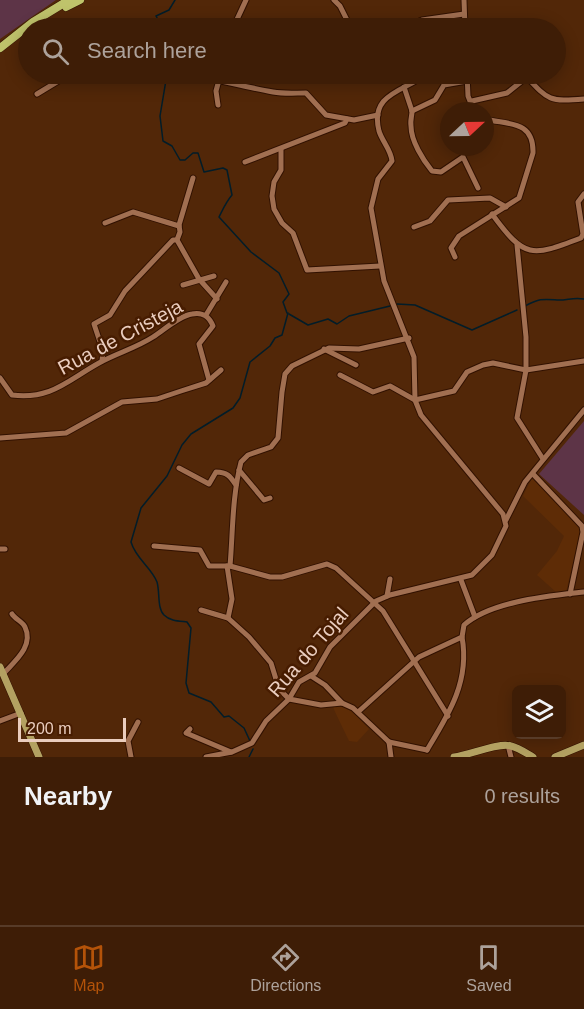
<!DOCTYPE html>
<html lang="en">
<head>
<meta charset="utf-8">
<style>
  body { margin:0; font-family:Helvetica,sans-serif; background:#452610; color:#f1f3f6 }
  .controls { position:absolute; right:18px; bottom:18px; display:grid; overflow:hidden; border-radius:9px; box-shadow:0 3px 15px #0003 }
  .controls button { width:54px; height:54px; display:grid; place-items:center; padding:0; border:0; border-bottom:2px solid #573b28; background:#3e1d06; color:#f1f3f6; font:30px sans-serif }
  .compass { position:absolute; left:440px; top:102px; width:54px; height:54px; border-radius:50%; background:#3e1d06; box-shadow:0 3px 15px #0003; rotate:68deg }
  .scale { position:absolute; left:18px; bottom:15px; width:108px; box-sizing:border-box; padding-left:6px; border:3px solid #eacdbe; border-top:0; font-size:16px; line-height:21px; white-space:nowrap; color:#eacdbe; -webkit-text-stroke:4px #471c00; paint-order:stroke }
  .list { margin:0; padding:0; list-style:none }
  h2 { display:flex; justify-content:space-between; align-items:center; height:78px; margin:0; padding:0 24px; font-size:26px }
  h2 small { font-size:20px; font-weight:400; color:#ada29b }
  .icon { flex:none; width:33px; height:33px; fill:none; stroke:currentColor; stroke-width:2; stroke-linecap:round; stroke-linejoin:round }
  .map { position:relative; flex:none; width:584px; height:757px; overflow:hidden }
  .search { position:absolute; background:#3e1d06; box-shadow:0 3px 15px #0003; left:18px; right:18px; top:18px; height:66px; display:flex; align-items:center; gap:15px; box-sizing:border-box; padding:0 21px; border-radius:33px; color:#ada29b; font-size:22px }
  .sheet { height:168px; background:#3e1d06 }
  nav { display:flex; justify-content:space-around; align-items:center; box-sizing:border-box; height:84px; border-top:2px solid #573b28; background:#3e1d06; font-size:16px; color:#ada29b }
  nav a { display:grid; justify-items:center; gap:3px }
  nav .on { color:#b45309 }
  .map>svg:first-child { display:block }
</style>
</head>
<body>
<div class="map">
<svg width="584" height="757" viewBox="0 0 584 757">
  <rect width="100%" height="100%" fill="#522708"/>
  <!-- built -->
  <g fill="#5e2c06">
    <path d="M532,478L578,524L580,533L566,592H556L537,575L557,551L564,536L523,496Z"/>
    <path d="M339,706L350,709L369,729L357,742L349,741L336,714L333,707Z"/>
  </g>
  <!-- green -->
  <g fill="#5d3447">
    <path d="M0,0H56L0,39Z"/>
    <path d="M584,421V515L539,474Z"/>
  </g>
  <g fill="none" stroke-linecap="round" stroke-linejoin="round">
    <!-- stream -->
    <g stroke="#021d29" stroke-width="1.5">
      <path d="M155,28L160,23L156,16L169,10L175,0"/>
      <path d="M167,74L160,116L163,141L172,146L180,160H185L193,153H198L204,172L223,168L227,170L232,195C226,202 223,209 219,217L251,252L279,273L289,294L283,302L287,313"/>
      <path d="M397,304L415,305L472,330L517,310"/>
      <path d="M525,306C541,298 542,299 559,300C568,300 574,297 584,299"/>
      <path d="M289,314L308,325L328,319L337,324L349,316L390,306"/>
      <path d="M250,741L244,728L229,716L224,717L211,702L189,693L186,683L191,628L187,622C179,621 170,621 164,615C157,608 160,592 157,582C151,567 136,559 131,542L141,508L167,476L182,445L191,434L233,408L240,398L250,362L270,346L275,338L282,335L288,313"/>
      <path d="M249,757L253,749"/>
    </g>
    <defs>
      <g id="minor">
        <path d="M334,0L340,6L351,28"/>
        <path d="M464,0L465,28"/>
        <path d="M233,28L246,0"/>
        <path d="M402,28L422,20L464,14"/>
        <path d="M196,74C199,77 262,90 273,92C284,94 295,93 306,93L326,115L354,120L378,115"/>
        <path d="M467,74L468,96L474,111"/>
        <path d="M524,74C548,100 548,102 584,99"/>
        <path d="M404,87L412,111"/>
        <path d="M37,94L70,74"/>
        <path d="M472,101L507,93L527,77"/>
        <path d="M218,105L216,91L219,80"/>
        <path d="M412,111C412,116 410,121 411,126C411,141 423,160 432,171L441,172L463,157L478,188"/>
        <path d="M412,111L435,100L444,85L467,81"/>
        <path d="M281,149V170L274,182L272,196L274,209L282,223L293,233L307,270L380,266"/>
        <path d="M245,162L345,123L347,119"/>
        <path d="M492,214C525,259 531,257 581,238L583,234L578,202L584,194"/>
        <path d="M105,223L133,212L179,226"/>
        <path d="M414,227L430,221L448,200L490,198L506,207"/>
        <path d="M177,240L180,232L179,225L193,178"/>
        <path d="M517,245L526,337V370L517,418L543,459"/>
        <path d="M455,257L451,248L459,236L519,198L533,153C534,119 506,125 485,119"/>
        <path d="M183,285L214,276"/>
        <path d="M206,315L226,282"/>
        <path d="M324,349L356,365"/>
        <path d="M102,361L103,351L94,324L110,315L125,291L173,240H177L199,279L217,299"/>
        <path d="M340,375L373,392L390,386L415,400L454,391L467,372L483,365L493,363L526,370L584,361"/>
        <path d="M0,378L12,395C51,400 68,380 99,363C117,353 136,348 153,337C164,330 179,316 192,314C203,312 209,316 213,326L199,344L209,380"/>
        <path d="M0,438L66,433L122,402L157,399L181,391L206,383L221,370"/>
        <path d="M179,468L209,484L216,472C227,472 230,476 236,485"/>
        <path d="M239,470L264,500L270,498"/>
        <path d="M533,474L582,526L583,532L570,594"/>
        <path d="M506,520L525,482L584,410"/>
        <path d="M154,546L200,550L209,566H230L270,577H282L327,564L336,568L383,611L448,716"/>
        <path d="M0,549H5"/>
        <path d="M227,566L232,599L228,618"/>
        <path d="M230,566C233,531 232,497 241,462L248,455L271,447L278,438L282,392L285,374L292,366L329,348L359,349L409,338"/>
        <path d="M461,580L475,617"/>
        <path d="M387,596L390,579"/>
        <path d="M201,610L228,618L249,637L271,663L279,689L289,699L321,705L342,703"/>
        <path d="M4,673C15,661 34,646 25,627C23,622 15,619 12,614"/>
        <path d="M311,676L325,685L342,703L353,708L389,742"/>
        <path d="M358,712L419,657L462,637L464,625C491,601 549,596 584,592"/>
        <path d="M0,721L21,713"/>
        <path d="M190,729L186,733L231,752"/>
        <path d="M389,742L427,750"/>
        <path d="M389,742L391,757"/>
        <path d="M508,745L511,757"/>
        <path d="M427,750C449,714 470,681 462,637"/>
        <path d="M131,757L128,741L138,722"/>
        <path d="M206,757L232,752L252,743L266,721L289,699L299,682L315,673L330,647L376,601L390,595L472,575L492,555L506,526L503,514L421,415L415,400L414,357L384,281L371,208L378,179L392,161C391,150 382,141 379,131C369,92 407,91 426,74"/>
      </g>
      <g id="major">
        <path d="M0,667L39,757"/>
        <path d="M454,757C470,755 499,742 511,746C519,748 526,753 533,757"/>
        <path d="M555,757L584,745"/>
      </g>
      <g id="highway">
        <path d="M66,7L80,0"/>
        <path d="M0,48L33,22L69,0"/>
      </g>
    </defs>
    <!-- minor casing -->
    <use href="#minor" stroke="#311100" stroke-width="7"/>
    <!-- major casing -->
    <use href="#major" stroke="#311100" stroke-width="8"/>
    <!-- highway casing -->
    <use href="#highway" stroke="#311100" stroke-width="9"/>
    <!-- minor -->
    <use href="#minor" stroke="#a16f51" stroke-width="5"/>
    <!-- major -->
    <use href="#major" stroke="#b3a161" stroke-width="7"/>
    <!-- highway -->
    <use href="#highway" stroke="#bfc36b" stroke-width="8"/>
  </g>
  <g text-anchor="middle" stroke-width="5" stroke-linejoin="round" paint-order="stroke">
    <!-- street labels -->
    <g font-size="20" fill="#eacdbe" stroke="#471c00">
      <text transform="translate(120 337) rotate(-28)" y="7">Rua de Cristeja</text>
      <text transform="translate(308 652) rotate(-49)" y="7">Rua do Tojal</text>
    </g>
  </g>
</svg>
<div class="controls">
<button><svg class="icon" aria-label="layers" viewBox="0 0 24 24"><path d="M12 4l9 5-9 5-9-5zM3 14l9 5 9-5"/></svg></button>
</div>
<svg class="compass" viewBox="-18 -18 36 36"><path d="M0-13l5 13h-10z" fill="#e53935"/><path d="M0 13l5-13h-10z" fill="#ada29b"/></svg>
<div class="scale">200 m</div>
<div class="search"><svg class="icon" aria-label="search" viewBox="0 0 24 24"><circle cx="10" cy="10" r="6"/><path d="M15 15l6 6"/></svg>Search here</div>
</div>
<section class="sheet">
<h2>Nearby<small>0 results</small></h2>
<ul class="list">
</ul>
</section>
<nav>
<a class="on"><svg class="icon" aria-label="map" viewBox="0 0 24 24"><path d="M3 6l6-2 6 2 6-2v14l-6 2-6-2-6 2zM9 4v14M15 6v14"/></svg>Map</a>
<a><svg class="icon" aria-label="directions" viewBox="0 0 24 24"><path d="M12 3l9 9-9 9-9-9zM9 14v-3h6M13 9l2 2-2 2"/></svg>Directions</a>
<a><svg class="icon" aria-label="saved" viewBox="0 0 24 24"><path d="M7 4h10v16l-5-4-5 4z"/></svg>Saved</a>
</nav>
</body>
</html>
